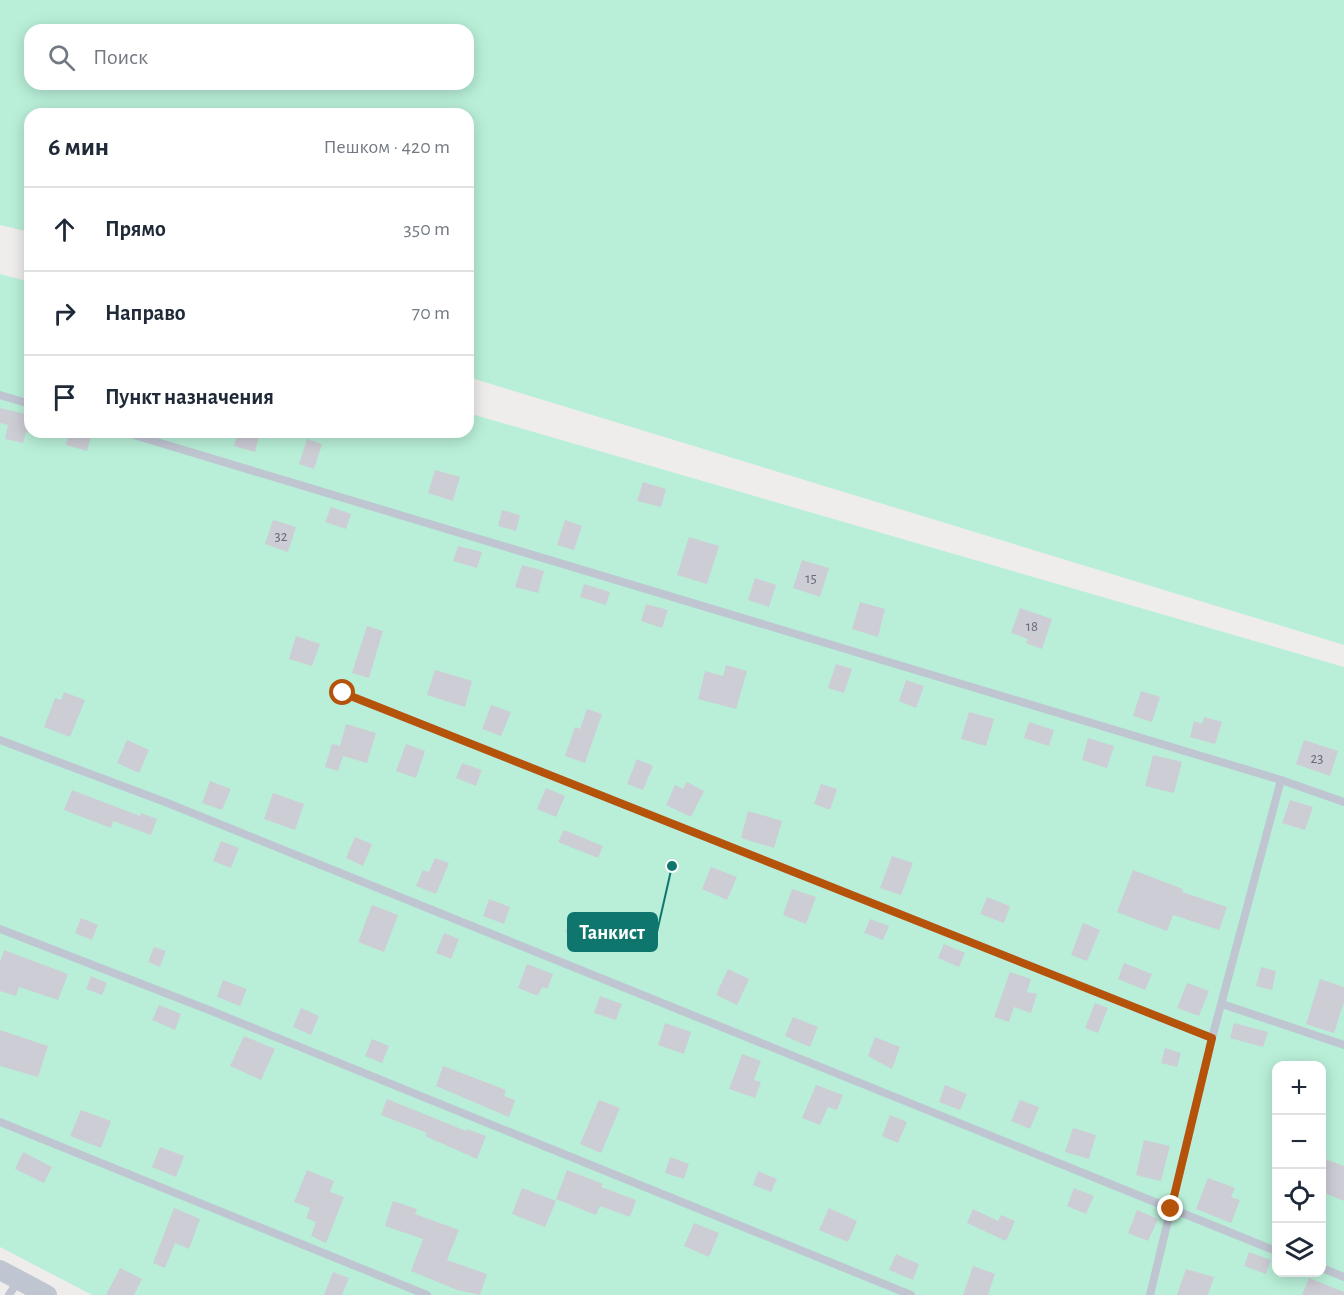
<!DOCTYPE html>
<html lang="ru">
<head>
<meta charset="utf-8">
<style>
  body { margin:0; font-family:"Alegreya Sans",sans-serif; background:#f6f6f7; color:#1f2937 }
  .controls { position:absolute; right:18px; bottom:18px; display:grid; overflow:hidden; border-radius:12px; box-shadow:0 3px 15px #0003 }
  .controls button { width:54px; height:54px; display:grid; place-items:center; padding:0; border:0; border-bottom:2px solid #e0e1e3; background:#fff; color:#1f2937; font:30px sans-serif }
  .stop { position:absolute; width:18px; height:18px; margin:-14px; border:4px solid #b45309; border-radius:50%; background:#fff }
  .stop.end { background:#b45309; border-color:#fff; box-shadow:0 2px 6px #0008 }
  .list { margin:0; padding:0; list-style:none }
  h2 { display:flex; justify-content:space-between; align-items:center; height:78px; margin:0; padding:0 24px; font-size:26px }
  h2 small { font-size:20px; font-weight:400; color:#747a83 }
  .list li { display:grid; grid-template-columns:39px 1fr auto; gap:18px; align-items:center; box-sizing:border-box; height:84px; padding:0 24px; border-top:2px solid #e0e1e3 }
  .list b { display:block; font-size:22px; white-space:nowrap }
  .list em { font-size:20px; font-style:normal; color:#747a83 }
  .icon { flex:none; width:33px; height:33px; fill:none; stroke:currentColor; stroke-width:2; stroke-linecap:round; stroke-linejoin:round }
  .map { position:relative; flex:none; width:1344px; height:1295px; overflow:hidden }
  .search { position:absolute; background:#fff; box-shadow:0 3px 15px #0003; left:24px; top:24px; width:450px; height:66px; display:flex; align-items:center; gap:15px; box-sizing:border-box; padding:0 21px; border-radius:18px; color:#747a83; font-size:22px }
  .panel { position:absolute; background:#fff; box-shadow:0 3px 15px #0003; left:24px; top:108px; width:450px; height:330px; border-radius:18px }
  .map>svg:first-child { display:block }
</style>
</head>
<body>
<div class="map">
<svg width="1344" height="1295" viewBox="0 0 1344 1295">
  <rect width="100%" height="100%" fill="#efedec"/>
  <!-- green -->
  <g fill="#b9efd8" fill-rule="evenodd">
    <path d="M0,0H1344V645L468,377V114H30V232L0,225ZM30,30H468V84H30Z"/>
    <path d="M0,274L30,282V432H468V413L1344,667V1295H92L0,1247ZM1276,1066H1322V1272H1276Z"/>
  </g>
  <!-- building -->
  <g fill="#cccdd5">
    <path d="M0,408L30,415V433L26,432L23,443L5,439L8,425L0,423Z"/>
    <path d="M69,432H92L87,451L66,445Z"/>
    <path d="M238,432H260L255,452L234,446Z"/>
    <path d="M307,439L322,444L314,469L299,464Z"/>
    <path d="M435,470L460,477L453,501L428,493Z"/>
    <path d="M643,482L666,489L661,507L637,501Z"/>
    <path d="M331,507L351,514L346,529L325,522Z"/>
    <path d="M502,510L520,515L516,531L498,526Z"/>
    <path d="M273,520L296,527L288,552L265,544Z"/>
    <path d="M565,520L582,526L574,550L557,545Z"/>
    <path d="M689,537L719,546L707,584L677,575Z"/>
    <path d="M458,546L482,552L477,568L453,561Z"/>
    <path d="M802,560L829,568L820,597L793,588Z"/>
    <path d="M522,565L544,571L538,593L515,587Z"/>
    <path d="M755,578L776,585L769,607L748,600Z"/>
    <path d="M584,584L610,592L606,605L580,597Z"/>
    <path d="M860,602L885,609L878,637L852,629Z"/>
    <path d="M646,604L668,610L662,628L641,621Z"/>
    <path d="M1020,608L1052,619L1042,649L1026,643L1028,639L1011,633Z"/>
    <path d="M367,626L383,631L369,678L352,673Z"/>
    <path d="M296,636L320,644L312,666L289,659Z"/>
    <path d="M836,664L852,669L844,693L828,688Z"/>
    <path d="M726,665L747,671L736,709L698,699L705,671L723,676Z"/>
    <path d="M435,670L472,681L465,707L427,695Z"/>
    <path d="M906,680L924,686L916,708L899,701Z"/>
    <path d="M1141,691L1160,697L1152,722L1133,716Z"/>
    <path d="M64,692L85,700L70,737L44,727L55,698L61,700Z"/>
    <path d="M491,705L511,712L501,736L482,729Z"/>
    <path d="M587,709L602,714L585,763L565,756L575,727L580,729Z"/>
    <path d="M969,712L994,719L986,746L961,739Z"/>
    <path d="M1204,717L1222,722L1215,744L1190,737L1194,721L1202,724Z"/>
    <path d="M1029,722L1054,730L1049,746L1024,738Z"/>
    <path d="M346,724L376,733L367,763L343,756L338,771L325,767L332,744L340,746Z"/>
    <path d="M1088,738L1114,746L1107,768L1082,760Z"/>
    <path d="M127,740L149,750L139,773L117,763Z"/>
    <path d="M1304,740L1338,751L1330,776L1296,764Z"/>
    <path d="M406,744L425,751L416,778L396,771Z"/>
    <path d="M1153,755L1182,762L1174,793L1145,786Z"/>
    <path d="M637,759L653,766L643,790L627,784Z"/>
    <path d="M462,763L482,770L476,786L456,778Z"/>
    <path d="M210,781L231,789L222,810L202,803Z"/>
    <path d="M687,782L704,791L691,817L666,805L675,785L683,789Z"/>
    <path d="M821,784L837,789L830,810L814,804Z"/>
    <path d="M546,788L565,796L556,817L537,809Z"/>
    <path d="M72,790L140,816L141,813L157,819L151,835L113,821L111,828L64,810Z"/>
    <path d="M273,793L304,804L295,830L264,819Z"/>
    <path d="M1290,800L1313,807L1305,830L1282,823Z"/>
    <path d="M748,811L782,821L774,848L741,838Z"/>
    <path d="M564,830L603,846L598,858L558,842Z"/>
    <path d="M355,837L372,844L363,866L346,858Z"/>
    <path d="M221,841L239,848L231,868L213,861Z"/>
    <path d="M892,856L913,863L901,895L880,888Z"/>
    <path d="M435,858L449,863L436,894L416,886L423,870L429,872Z"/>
    <path d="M711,867L737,877L727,900L702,889Z"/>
    <path d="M1133,870L1183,889L1182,892L1227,907L1219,930L1173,915L1167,931L1117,912Z"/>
    <path d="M792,889L816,897L806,924L783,915Z"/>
    <path d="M987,897L1010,906L1004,923L980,914Z"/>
    <path d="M489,899L510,907L504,924L483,916Z"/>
    <path d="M372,905L398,915L384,952L358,942Z"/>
    <path d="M572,916L595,925L585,951L568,944L572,935L565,932Z"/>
    <path d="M81,918L98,925L92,940L75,933Z"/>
    <path d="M870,919L889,926L883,940L864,933Z"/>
    <path d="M1083,923L1100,930L1087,961L1071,955Z"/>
    <path d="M444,933L459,939L451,959L436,953Z"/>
    <path d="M944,944L965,953L959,967L938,958Z"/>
    <path d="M154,947L166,951L160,967L148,962Z"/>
    <path d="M4,950L68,974L58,1000L19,987L16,996L0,991V962Z"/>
    <path d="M1124,963L1152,974L1145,990L1118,979Z"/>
    <path d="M527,964L553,974L547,989L542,987L538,996L518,988Z"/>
    <path d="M1261,967L1276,971L1272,990L1256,986Z"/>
    <path d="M728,969L749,979L737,1005L716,995Z"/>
    <path d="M1010,972L1031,979L1027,992L1037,994L1031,1013L1014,1007L1009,1022L994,1017Z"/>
    <path d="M91,976L107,983L102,995L86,989Z"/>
    <path d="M1320,979L1344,987V1002L1334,1033L1306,1024Z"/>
    <path d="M223,980L247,989L240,1006L217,997Z"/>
    <path d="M1187,983L1209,991L1199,1016L1177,1008Z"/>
    <path d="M600,996L622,1004L616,1020L594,1013Z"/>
    <path d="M1095,1003L1108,1008L1098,1033L1085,1028Z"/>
    <path d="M159,1005L181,1014L175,1030L152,1020Z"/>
    <path d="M301,1008L319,1016L311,1035L293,1027Z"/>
    <path d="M793,1017L818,1027L810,1047L785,1036Z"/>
    <path d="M665,1023L691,1032L684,1054L658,1045Z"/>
    <path d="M1234,1023L1268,1032L1263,1047L1230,1038Z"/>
    <path d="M0,1030L48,1046L38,1077L0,1066Z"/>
    <path d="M244,1036L275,1049L261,1080L230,1066Z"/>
    <path d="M875,1037L900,1047L892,1069L868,1056Z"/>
    <path d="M372,1039L389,1046L382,1063L365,1056Z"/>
    <path d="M1165,1048L1181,1053L1177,1067L1161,1063Z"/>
    <path d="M742,1054L761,1061L754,1080L761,1082L755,1098L729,1089Z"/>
    <path d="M443,1066L506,1090L504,1096L515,1100L509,1117L436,1086Z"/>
    <path d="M816,1085L843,1095L837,1110L828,1107L820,1125L802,1118Z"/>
    <path d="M945,1085L967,1094L960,1110L939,1102Z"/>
    <path d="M387,1099L466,1131L467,1129L486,1136L477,1159L425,1136L427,1133L381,1115Z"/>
    <path d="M599,1100L620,1108L601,1153L580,1144Z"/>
    <path d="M1020,1100L1039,1107L1030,1129L1011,1121Z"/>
    <path d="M81,1110L111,1121L101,1148L70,1136Z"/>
    <path d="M890,1115L907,1122L898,1143L882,1136Z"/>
    <path d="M1073,1128L1096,1135L1089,1159L1065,1152Z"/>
    <path d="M1144,1140L1170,1146L1161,1181L1136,1175Z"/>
    <path d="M160,1147L184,1156L176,1177L152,1167Z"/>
    <path d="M23,1152L52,1167L44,1183L15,1169Z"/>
    <path d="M670,1157L689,1164L684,1179L665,1173Z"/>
    <path d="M1322,1158L1344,1166V1201L1322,1192Z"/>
    <path d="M307,1170L334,1181L330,1192L344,1197L326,1243L311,1236L316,1222L306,1218L310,1208L294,1202Z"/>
    <path d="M567,1170L603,1184L601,1187L636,1200L630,1217L600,1206L596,1215L556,1199Z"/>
    <path d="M758,1171L777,1179L771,1192L753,1185Z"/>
    <path d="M1208,1178L1235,1188L1231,1197L1240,1200L1231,1223L1196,1209Z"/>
    <path d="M522,1188L556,1201L545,1227L512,1214Z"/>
    <path d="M1074,1188L1094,1196L1086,1214L1067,1206Z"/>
    <path d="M393,1201L417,1209L415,1214L459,1230L447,1260L487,1274L480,1295L457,1290L411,1271L423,1239L385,1226Z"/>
    <path d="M174,1208L200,1219L189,1249L175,1243L165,1268L153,1263Z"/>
    <path d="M829,1208L857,1221L848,1242L819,1230Z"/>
    <path d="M973,1209L998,1221L1001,1215L1015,1221L1006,1241L967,1223Z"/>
    <path d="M1137,1210L1158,1219L1148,1241L1128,1233Z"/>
    <path d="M694,1223L719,1233L709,1257L684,1246Z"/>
    <path d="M1249,1252L1271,1260L1266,1274L1244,1266Z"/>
    <path d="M896,1254L919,1264L913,1280L889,1270Z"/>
    <path d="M973,1266L995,1274L988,1295H963Z"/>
    <path d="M120,1268L142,1279L134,1295H106Z"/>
    <path d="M1186,1269L1214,1277L1208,1295H1177Z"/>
    <path d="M333,1272L349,1278L342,1295H324Z"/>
    <path d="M1309,1278L1344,1292V1295H1302Z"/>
  </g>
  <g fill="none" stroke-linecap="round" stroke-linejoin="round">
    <!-- service -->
    <g stroke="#bfc6d2" stroke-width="8">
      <path d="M0,395L30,404"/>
      <path d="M124,432L1281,780L1344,802"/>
      <path d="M343,693L1212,1038"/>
      <path d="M0,740L165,802L1276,1251"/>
      <path d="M0,929L209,1010L911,1295"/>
      <path d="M1222,1004L1344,1045"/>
      <path d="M0,1122L427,1295"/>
      <path d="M1322,1268L1344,1277"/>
      <path d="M9,1295L18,1281"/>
      <path d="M1150,1295L1212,1038L1281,780"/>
    </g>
    <!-- tertiary -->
    <path stroke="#bfc6d2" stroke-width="20" d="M0,1270L47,1295"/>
  </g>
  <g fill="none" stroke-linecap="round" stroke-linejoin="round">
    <!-- route -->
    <path stroke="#b45309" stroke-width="8" d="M343,693L1212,1038L1171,1209"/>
  </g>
  <g text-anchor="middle" stroke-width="4.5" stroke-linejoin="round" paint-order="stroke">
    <!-- number labels -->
    <g font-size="15" fill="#676c79">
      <text x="281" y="541">32</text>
      <text x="811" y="583">15</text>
      <text x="1032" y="631">18</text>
      <text x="1317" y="763">23</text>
    </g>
  </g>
  <!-- callouts -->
  <path fill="none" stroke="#0f766e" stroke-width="2" d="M672 866L657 932"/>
  <circle fill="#0f766e" stroke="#fff" stroke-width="2" cx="672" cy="866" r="6"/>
  <rect fill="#0f766e" stroke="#0f766e" stroke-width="2" x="568" y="913" width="89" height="38" rx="6"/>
  <g font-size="20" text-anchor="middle" font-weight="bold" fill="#fff">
    <text x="612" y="939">Танкист</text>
  </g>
</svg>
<div class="controls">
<button>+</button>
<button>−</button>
<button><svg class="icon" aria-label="locate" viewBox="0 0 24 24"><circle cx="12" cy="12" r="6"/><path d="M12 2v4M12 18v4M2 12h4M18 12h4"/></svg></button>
<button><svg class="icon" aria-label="layers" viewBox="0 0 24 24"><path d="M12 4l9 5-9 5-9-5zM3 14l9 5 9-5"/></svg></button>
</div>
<div class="stop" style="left:343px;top:693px"></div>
<div class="stop end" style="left:1171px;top:1209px"></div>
<div class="search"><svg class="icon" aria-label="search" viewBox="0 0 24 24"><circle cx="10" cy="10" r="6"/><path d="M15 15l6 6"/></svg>Поиск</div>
<section class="panel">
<h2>6 мин<small>Пешком · 420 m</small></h2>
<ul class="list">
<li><svg class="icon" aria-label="ahead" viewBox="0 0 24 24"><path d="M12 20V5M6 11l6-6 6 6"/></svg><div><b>Прямо</b></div><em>350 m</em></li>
<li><svg class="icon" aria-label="right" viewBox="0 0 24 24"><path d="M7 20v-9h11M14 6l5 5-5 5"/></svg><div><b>Направо</b></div><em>70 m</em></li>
<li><svg class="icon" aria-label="arrive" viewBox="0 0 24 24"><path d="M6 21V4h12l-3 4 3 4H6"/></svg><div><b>Пункт назначения</b></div></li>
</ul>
</section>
</div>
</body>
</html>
